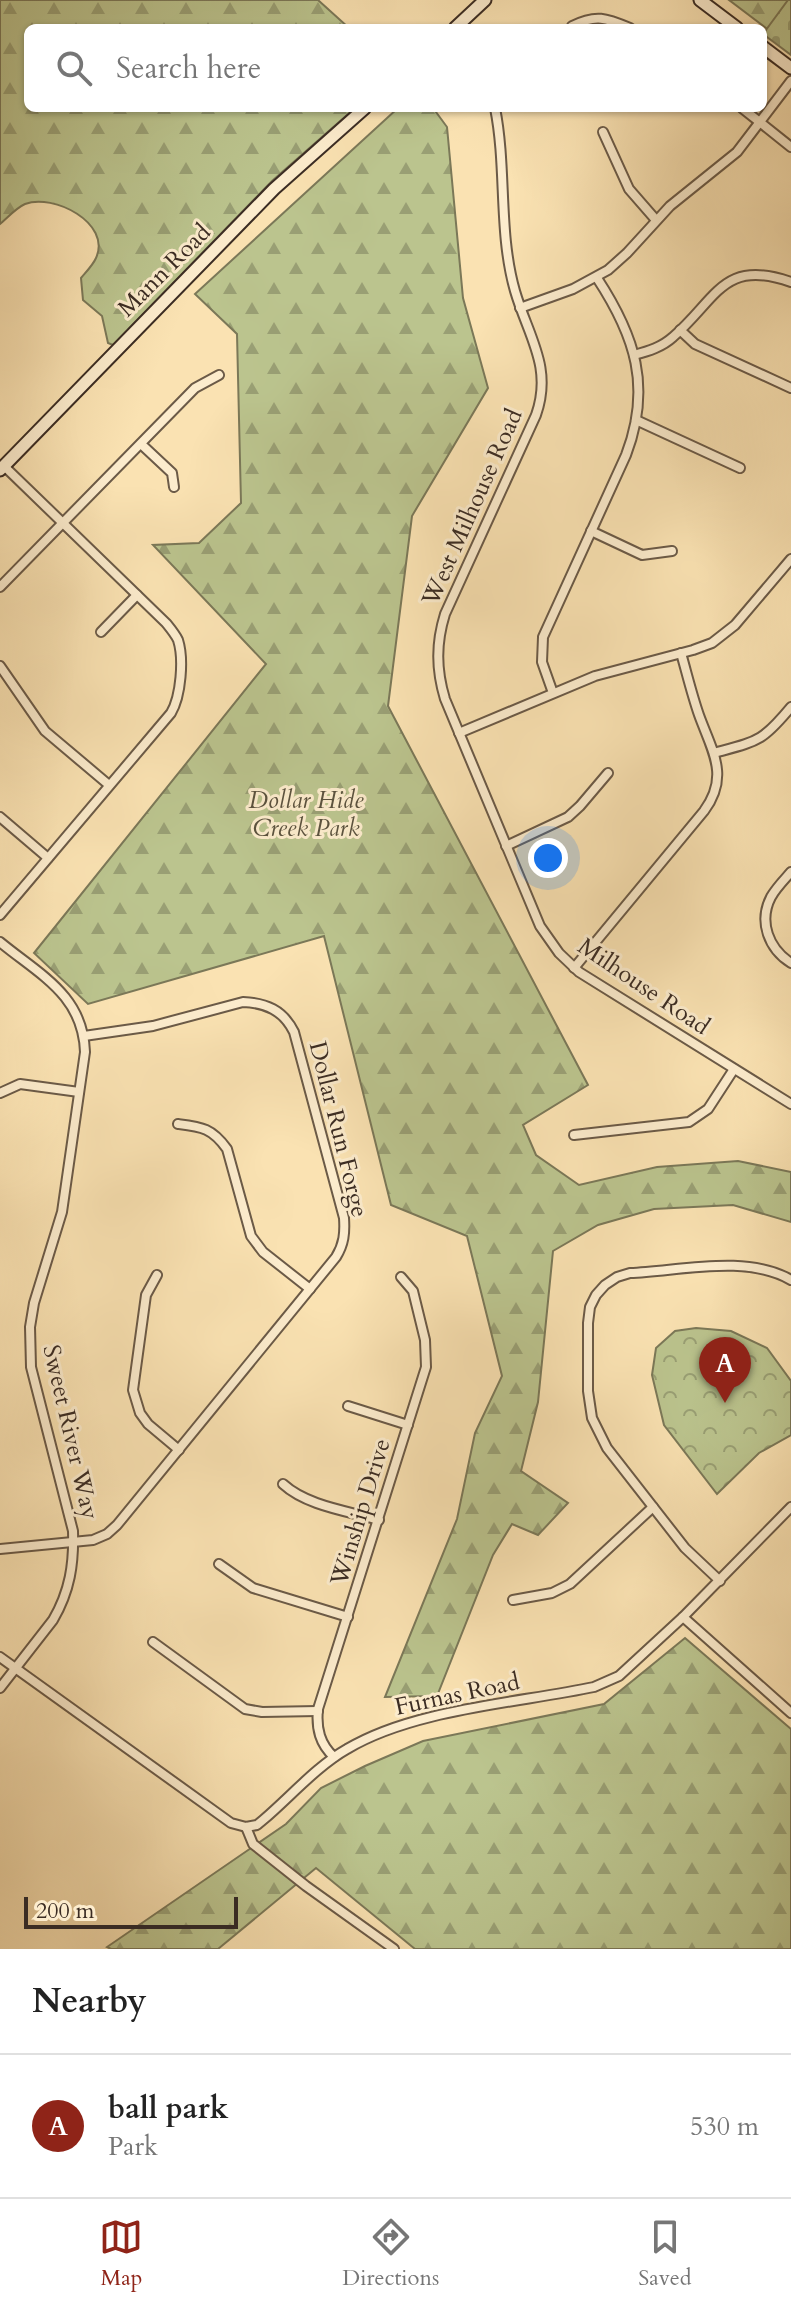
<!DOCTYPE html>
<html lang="en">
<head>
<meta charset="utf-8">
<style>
  body { margin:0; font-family:Cardo,serif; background:#f2f2f2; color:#222 }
  .scale { position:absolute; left:24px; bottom:20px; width:214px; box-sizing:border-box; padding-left:8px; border:4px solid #3b2c23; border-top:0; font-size:22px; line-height:28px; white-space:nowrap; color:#3b2c23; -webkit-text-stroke:6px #fceccd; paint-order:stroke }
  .you { position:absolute; left:548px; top:858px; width:28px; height:28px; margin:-20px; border:6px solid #fff; border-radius:50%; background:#1a73e8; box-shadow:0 0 0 12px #1a73e833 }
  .badge { display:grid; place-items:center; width:52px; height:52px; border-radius:50%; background:#8f2418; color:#fff; font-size:26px; font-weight:700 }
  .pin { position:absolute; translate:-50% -66px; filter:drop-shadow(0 2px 4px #0008) }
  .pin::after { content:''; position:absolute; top:42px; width:28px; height:24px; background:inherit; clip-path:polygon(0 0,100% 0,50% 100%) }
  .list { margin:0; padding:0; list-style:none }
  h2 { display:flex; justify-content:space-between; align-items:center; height:104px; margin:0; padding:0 32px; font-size:34px }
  h2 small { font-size:26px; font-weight:400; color:#767676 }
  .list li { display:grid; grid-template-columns:52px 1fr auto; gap:24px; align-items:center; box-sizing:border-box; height:144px; padding:0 32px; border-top:2px solid #e0e0e0 }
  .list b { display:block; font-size:30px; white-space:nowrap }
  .list p { margin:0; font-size:26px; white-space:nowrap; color:#767676 }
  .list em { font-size:26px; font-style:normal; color:#767676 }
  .icon { flex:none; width:44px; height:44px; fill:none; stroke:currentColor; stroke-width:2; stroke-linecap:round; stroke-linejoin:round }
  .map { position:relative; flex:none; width:791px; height:1949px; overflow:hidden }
  .search { position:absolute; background:#fff; box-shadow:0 2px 6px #0004; left:24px; right:24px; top:24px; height:88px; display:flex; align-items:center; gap:20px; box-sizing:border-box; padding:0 28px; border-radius:12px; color:#767676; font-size:30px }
  .sheet { height:248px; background:#fff }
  nav { display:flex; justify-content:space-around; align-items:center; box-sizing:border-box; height:112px; border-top:2px solid #e0e0e0; background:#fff; font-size:22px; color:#767676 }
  nav a { display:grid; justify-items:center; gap:4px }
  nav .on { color:#8f2418 }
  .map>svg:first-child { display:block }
</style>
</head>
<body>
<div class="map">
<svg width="791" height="1949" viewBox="0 0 791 1949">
  <defs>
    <pattern id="forest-firs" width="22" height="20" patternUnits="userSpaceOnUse" patternTransform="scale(2)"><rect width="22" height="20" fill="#bbc48e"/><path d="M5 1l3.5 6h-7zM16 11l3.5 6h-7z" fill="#999f74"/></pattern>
    <pattern id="cemetery-stones" width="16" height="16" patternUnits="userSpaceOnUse" patternTransform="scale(2)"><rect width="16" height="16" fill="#bbc48e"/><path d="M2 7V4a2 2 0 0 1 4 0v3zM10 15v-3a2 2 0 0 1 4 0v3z" fill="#999f74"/></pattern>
    <pattern id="park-crowns" width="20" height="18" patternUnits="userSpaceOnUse" patternTransform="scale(2)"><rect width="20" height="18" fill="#bbc48e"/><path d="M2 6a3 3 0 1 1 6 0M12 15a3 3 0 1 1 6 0" fill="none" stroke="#999f74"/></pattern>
  </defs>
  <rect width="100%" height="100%" fill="#fae2b2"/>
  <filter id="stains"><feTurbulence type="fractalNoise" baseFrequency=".0025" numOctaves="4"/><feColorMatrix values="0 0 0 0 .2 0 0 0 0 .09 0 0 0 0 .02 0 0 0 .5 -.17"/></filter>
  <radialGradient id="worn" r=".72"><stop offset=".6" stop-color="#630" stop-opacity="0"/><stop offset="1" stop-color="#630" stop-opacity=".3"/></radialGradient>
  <!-- forest -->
  <g fill="url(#forest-firs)" stroke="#7b7858" stroke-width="2">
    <path d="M0,0H318L349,28H28V108H355L272,181L113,345L108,343L102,316L83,300L81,278C86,272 93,265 96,258C112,223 53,193 25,204C16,208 7,218 0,224Z"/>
    <path d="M729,0H791V47Z"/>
    <path d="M398,108H433L447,127L463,298L488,388L412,516L388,706L588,1085L523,1125L536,1155L579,1185L657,1167L738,1161L791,1172V1222L733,1205L654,1209L598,1225L553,1251L538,1402L521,1471L568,1503L538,1535L512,1524L493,1555L437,1696L385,1697L457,1519L475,1433L502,1376L467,1236L391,1205L324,936L88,1004L34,953L266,664L153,545L199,543L241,503L237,334L195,294Z"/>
    <path d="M685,1638L791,1729V1949H415L316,1868L218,1949H111L107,1947L286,1824L321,1788L365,1766L423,1741L604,1704Z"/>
  </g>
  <!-- cemetery -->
  <path fill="url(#cemetery-stones)" stroke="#7b7858" stroke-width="2" d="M788,0H791V55L763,34Z"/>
  <!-- park -->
  <path fill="url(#park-crowns)" stroke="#7b7858" stroke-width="2" d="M696,1328L731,1331L767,1348L791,1381V1435L759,1453L717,1494L664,1425L652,1375L656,1348L675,1331Z"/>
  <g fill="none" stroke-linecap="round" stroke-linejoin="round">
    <defs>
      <g id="street">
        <path d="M572,26C596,14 606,18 630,28"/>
        <path d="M495,108C507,168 498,232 515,291C528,336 553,367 536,415L445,614C436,643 436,669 445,699L540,926L559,953L579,972L791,1104"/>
        <path d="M742,108L791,147"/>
        <path d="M603,132L629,189L656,220"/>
        <path d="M520,308L573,289L608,270L627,253L670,206L737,152L791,81"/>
        <path d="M680,330L695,344L791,388"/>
        <path d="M634,355C649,351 662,347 673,337C717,299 723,258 791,282"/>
        <path d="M636,420L740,468"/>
        <path d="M141,444L172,473L174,487"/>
        <path d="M591,531L642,555L672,551"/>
        <path d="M0,587L195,388L219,375"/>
        <path d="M101,632L137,595"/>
        <path d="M0,666L45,731L109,785"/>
        <path d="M553,693L542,662L543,637L626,455C652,387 635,336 597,278"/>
        <path d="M459,733L595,676L693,650L712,643L735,625L791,559"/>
        <path d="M714,753C758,741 762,742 791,707"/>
        <path d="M0,817L48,858"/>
        <path d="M506,846L568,817L580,806L608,773"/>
        <path d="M791,872C784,880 776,888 771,897C758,922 769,949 791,963"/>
        <path d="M0,915L171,713C181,696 184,659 178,640C175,634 170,628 166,623L4,466"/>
        <path d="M0,942C40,975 83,995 85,1052L62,1212L34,1303L30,1327L31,1367L73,1531C74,1564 70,1591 53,1620L0,1688"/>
        <path d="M574,968L704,811C730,776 712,751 699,715C692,695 687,674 681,653"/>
        <path d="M0,1093L20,1084L79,1092"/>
        <path d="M178,1124C202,1127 212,1128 227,1149L251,1236L263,1252L310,1289"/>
        <path d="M574,1135L689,1122L708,1109L734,1069"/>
        <path d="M157,1275L146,1295L133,1390L140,1413L148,1424L179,1450"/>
        <path d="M348,1406L408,1425"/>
        <path d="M283,1484C307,1506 348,1511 379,1520"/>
        <path d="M0,1549L93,1540L107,1534L117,1525L336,1257C344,1244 345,1233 344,1218L294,1032C283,1010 266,1003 243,1002L153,1026L84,1036"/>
        <path d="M219,1564L253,1588L348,1617"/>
        <path d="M720,1581L685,1548L607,1448L592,1418L588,1391V1323L590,1307L596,1295L605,1285L617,1277L630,1273C680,1271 747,1254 791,1280"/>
        <path d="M513,1600L552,1593L570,1584L653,1507"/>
        <path d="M683,1617L791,1713"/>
        <path d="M153,1642L245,1709L262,1712L318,1711"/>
        <path d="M0,1657L231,1823L246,1827"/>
        <path d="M334,1757C320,1744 316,1729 318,1709L426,1367L425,1340L413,1291L401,1277"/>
        <path d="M246,1827L257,1825L263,1820C289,1798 317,1766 347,1749C414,1709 518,1703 594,1687L619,1676L683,1617L791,1507"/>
        <path d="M246,1827L253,1844L306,1886L394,1949"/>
      </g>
      <g id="secondary">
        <path d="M700,0L737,28"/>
        <path d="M455,28L485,0"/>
        <path d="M763,47L791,68"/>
        <path d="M0,470L274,189L365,108"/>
      </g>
    </defs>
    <!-- street casing -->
    <use href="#street" stroke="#6b5a47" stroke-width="12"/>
    <!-- secondary casing -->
    <use href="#secondary" stroke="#3b2c23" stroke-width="15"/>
    <!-- street -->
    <use href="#street" stroke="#fceccd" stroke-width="8"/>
    <!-- secondary -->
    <use href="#secondary" stroke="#fceccd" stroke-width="11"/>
  </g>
  <g text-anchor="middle" stroke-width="6" stroke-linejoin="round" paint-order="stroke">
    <!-- street labels -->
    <g font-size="24" fill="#3b2c23" stroke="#fceccd">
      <text transform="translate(164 270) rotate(-45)" y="8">Mann Road</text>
      <text transform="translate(472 507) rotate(-66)" y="8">West Milhouse Road</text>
      <text transform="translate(644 986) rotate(34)" y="8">Milhouse Road</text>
      <text transform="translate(339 1129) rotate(76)" y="8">Dollar Run Forge</text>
      <text transform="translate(71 1432) rotate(77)" y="8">Sweet River Way</text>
      <text transform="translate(360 1512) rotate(-73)" y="8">Winship Drive</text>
      <text transform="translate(457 1694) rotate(-12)" y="8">Furnas Road</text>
    </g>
    <!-- park labels -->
    <g font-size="24" font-style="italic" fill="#5b523e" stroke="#fceccd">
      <text x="306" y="808">Dollar Hide<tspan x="306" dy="28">Creek Park</tspan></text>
    </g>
  </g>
  <rect width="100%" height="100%" filter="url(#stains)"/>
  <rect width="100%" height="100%" fill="url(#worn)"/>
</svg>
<div class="scale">200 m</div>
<div class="you"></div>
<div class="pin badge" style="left:725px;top:1403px">A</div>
<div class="search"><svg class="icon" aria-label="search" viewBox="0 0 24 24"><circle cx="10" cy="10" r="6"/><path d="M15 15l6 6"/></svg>Search here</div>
</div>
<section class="sheet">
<h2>Nearby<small></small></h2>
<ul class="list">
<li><span class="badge">A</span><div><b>ball park</b><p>Park</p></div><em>530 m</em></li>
</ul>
</section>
<nav>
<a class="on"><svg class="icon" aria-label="map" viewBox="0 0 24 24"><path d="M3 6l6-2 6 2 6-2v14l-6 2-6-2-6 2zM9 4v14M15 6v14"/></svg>Map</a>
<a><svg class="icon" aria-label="directions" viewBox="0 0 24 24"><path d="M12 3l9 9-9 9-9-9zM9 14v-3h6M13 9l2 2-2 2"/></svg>Directions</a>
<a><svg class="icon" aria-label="saved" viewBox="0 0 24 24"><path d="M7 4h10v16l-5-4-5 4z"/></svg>Saved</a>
</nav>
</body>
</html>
